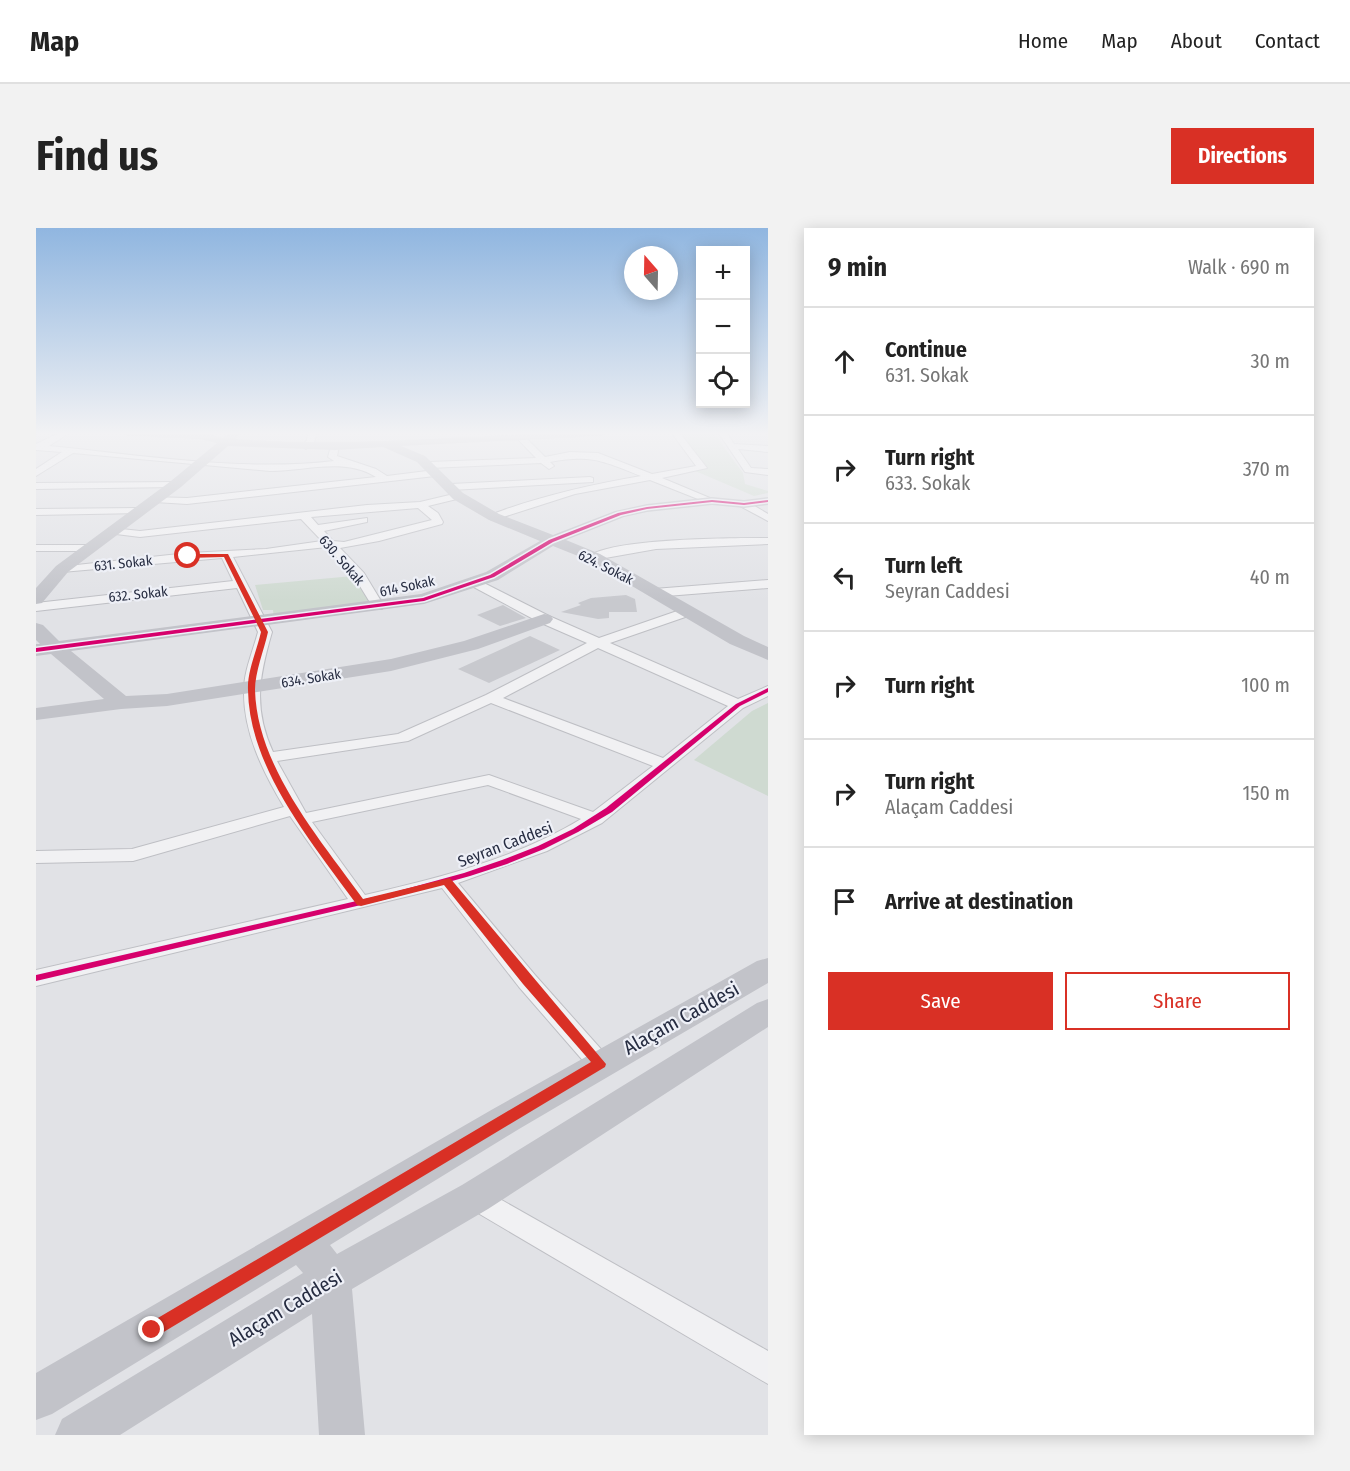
<!DOCTYPE html>
<html lang="en">
<head>
<meta charset="utf-8">
<style>
  body { margin:0; font-family:"Fira Sans Condensed",sans-serif; background:#f2f2f2; color:#222 }
  .controls { position:absolute; right:18px; top:18px; display:grid; overflow:hidden; border-radius:0px; box-shadow:0 3px 15px #0003 }
  .controls button { width:54px; height:54px; display:grid; place-items:center; padding:0; border:0; border-bottom:2px solid #e0e0e0; background:#fff; color:#222; font:30px sans-serif }
  .compass { position:absolute; left:588px; top:18px; width:54px; height:54px; border-radius:50%; background:#fff; box-shadow:0 3px 15px #0003; rotate:340deg }
  .stop { position:absolute; width:18px; height:18px; margin:-14px; border:4px solid #d93025; border-radius:50%; background:#fff }
  .stop.end { background:#d93025; border-color:#fff; box-shadow:0 2px 6px #0008 }
  .list { margin:0; padding:0; list-style:none }
  h2 { display:flex; justify-content:space-between; align-items:center; height:78px; margin:0; padding:0 24px; font-size:26px }
  h2 small { font-size:20px; font-weight:400; color:#767676 }
  .list li { display:grid; grid-template-columns:39px 1fr auto; gap:18px; align-items:center; box-sizing:border-box; height:108px; padding:0 24px; border-top:2px solid #e0e0e0 }
  .list b { display:block; font-size:22px; white-space:nowrap }
  .list p { margin:0; font-size:20px; white-space:nowrap; color:#767676 }
  .list em { font-size:20px; font-style:normal; color:#767676 }
  .actions { display:flex; gap:12px; padding:18px 24px }
  .actions a { flex:1; padding:14px 0; border:2px solid #d93025; border-radius:0px; text-align:center; font-size:21px; color:#d93025 }
  .actions .main { background:#d93025; color:#fff }
  .icon { flex:none; width:33px; height:33px; fill:none; stroke:currentColor; stroke-width:2; stroke-linecap:round; stroke-linejoin:round }
  .map { position:relative; flex:none; width:732px; height:1207px; overflow:hidden; border-radius:0px }
  header { display:flex; align-items:center; gap:36px; box-sizing:border-box; height:84px; padding:0 30px; background:#fff; border-bottom:2px solid #e0e0e0 }
  header strong { font-size:28px }
  nav { display:flex; gap:33px; margin-inline-start:auto; font-size:21px }
  .intro { display:flex; align-items:center; justify-content:space-between; box-sizing:border-box; height:144px; padding:0 36px }
  h1 { margin:0; font-size:42px }
  .button { padding:15px 27px; border-radius:0px; background:#d93025; color:#fff; font-size:21px; font-weight:700 }
  main { display:flex; gap:36px; padding:0 36px }
  aside { flex:1; background:#fff; border-radius:0px; box-shadow:0 3px 15px #0003 }
  .map>svg:first-child { display:block }
</style>
</head>
<body>
<header>
<strong>Map</strong>
<nav><a>Home</a><a>Map</a><a>About</a><a>Contact</a></nav>
</header>
<div class="intro"><h1>Find us</h1><a class="button">Directions</a></div>
<main>
<div class="map">
<svg width="732" height="1207" viewBox="0 0 732 1207">
  <rect width="100%" height="100%" fill="#e1e2e6"/>
  <!-- green -->
  <g fill="#cfdad1">
    <path d="M643,204H677L707,245L709,256L732,263V265L718,268L657,242L668,240Z"/>
    <path d="M317,348L335,375L238,390L237,382H227L219,357Z"/>
    <path d="M732,475V568L658,532L716,483Z"/>
  </g>
  <!-- building -->
  <g fill="#c8c9ce">
    <path d="M590,367L599,371L601,384H573V390L562,391L525,384L545,377L542,375L555,370Z"/>
    <path d="M467,377L490,390L464,398L441,387Z"/>
    <path d="M494,408L524,422L453,455L422,441Z"/>
  </g>
  <g fill="none" stroke-linecap="round" stroke-linejoin="round">
    <defs>
      <g id="street">
        <path d="M25,204H35L13,218C105,227 204,244 298,233L292,229L295,218L299,215L303,218L301,228L340,241L351,248L399,242L404,245L399,248L151,276L119,274L115,273V269L151,270L340,249C309,229 269,243 234,243L37,225L0,248V241L26,224L0,222V216Z"/>
        <path d="M268,204L280,206L278,215L270,221L266,218L271,212L272,207Z"/>
        <path d="M475,204H484L509,229L534,224L562,225L616,246L660,238L635,204H643L671,240L626,250L681,273L672,275L614,252L539,266L458,292L454,291V287C504,268 553,257 605,248C567,233 555,226 514,234L518,238L513,241L505,235L393,240L388,237L393,234L500,230Z"/>
        <path d="M682,204H690L698,216L732,218V224L702,221L715,240L732,241V247L709,244Z"/>
        <path d="M554,249L557,250V254L415,262L410,259L415,256Z"/>
        <path d="M143,254V258L140,259L0,261V255Z"/>
        <path d="M422,265L427,268L425,270L392,278L402,285L407,294L406,296L343,313L304,320L328,345L348,378L346,381H338L319,350L291,319L197,329L236,404C223,449 217,480 237,524L362,506L450,467L551,415L503,394L434,357V351L438,350L513,388L563,410L647,381H655L657,384L655,387L574,415L702,471L732,458V468L707,480L566,595L511,623L422,655L499,747L572,829L576,836L572,843L564,845L556,843L483,759L406,660L0,758V742L312,671L254,588L97,633L0,635V623L96,621L248,579C227,544 207,504 208,462C208,443 217,423 222,404L201,360L0,383V375L197,353L186,330L26,344L20,341L22,339L152,325L230,321L286,313L265,291L104,309L72,305V301L76,300L104,303L331,277L384,274ZM382,280L396,292L308,314L297,313L288,303L331,294V290L282,297L275,289ZM562,420L692,478L627,530L467,470ZM455,475L617,538L557,584L453,547L270,585L241,533L372,513ZM452,557L545,591C479,631 403,650 329,667L276,594Z"/>
        <path d="M704,274H712L732,286V293L704,278Z"/>
        <path d="M102,280L106,281V285L0,287V281Z"/>
        <path d="M732,310V316L620,321L558,332L552,329C574,310 699,310 732,310Z"/>
        <path d="M0,317H53L59,320L53,323H0Z"/>
        <path d="M732,352V360L618,369L612,365L618,361Z"/>
        <path d="M439,957L732,1123V1156L430,978L426,969L430,960Z"/>
      </g>
    </defs>
    <!-- street casing -->
    <use href="#street" stroke="#bebfc4" stroke-width="2"/>
    <!-- street -->
    <use href="#street" fill="#f1f1f3" fill-rule="evenodd"/>
    <!-- secondary -->
    <g fill="#c2c3c9" fill-rule="evenodd">
      <path d="M86,204H167L187,210L194,204H205L200,211C323,221 447,204 571,204L565,208L365,218L389,228L427,265L463,286L517,307L579,283L611,276L676,269L708,272L732,269V277L708,280L676,277L611,284L588,289L530,312L564,326L708,408L732,419V432L694,416L552,332L517,318L462,352L388,376L35,423L90,468L131,466L355,431L428,413L508,386L514,387L517,391L514,395L442,421L355,443L131,478L85,481L0,492V480L68,471L15,426L0,428V416H4L0,412V395L7,397L23,413L385,366L450,344L504,313L453,292L417,271L381,234L347,219L299,222L192,218L145,259L32,344L6,375L0,376V360L20,338L135,253L181,215L164,211L92,208Z"/>
      <path d="M732,730V755L483,901L294,1017L301,1026L426,957L721,775L732,771V799L452,981L316,1061L329,1207H283L276,1086L84,1207H19L26,1191L267,1045L260,1037L16,1186L0,1192V1145L457,881L721,733Z"/>
    </g>
    <defs>
      <g id="cycleway">
        <path d="M676,272L708,275L732,272V274L708,277L676,274L611,281L585,287L517,314L458,349L388,373L0,424V420L387,370L454,347L513,312L582,285L611,279Z"/>
        <path d="M732,460V464L704,478L576,584L542,604L508,621L471,636L434,648L355,670L0,753V747L355,665L428,645L466,632L502,618L537,601L570,580L700,476Z"/>
      </g>
    </defs>
    <!-- cycleway casing -->
    <use href="#cycleway" stroke="#eef0f7" stroke-width="3"/>
    <!-- cycleway -->
    <use href="#cycleway" fill="#d6006c" fill-rule="evenodd"/>
  </g>
  <!-- sky -->
  <linearGradient id="sky" x2="0" y2="1"><stop stop-color="#90b6e0"/><stop offset="0.55" stop-color="#f2f2f4"/><stop offset="1" stop-color="#f2f2f4" stop-opacity="0"/></linearGradient>
  <rect width="732" height="373" fill="url(#sky)"/>
  <!-- route -->
  <path fill="#d93025" d="M152,326H192L232,404C228,422 219,444 219,462C221,539 284,611 327,671L414,650L570,836L569,839L116,1111L110,1108L108,1102L110,1097L555,834L487,756L408,657L325,678L321,677C277,616 213,541 212,462C211,444 221,422 225,404L188,329L150,330Z"/>
  <g text-anchor="middle" stroke-width="4.5" stroke-linejoin="round" paint-order="stroke">
    <!-- far-street labels -->
    <g font-size="14" fill="#262c41" stroke="#eef0f7">
      <text transform="translate(306 332) rotate(49)" y="5">630. Sokak</text>
      <text transform="translate(87 335) rotate(-6)" y="5">631. Sokak</text>
      <text transform="translate(570 339) rotate(27)" y="5">624. Sokak</text>
      <text transform="translate(371 358) rotate(-12)" y="5">614 Sokak</text>
      <text transform="translate(102 366) rotate(-6)" y="5">632. Sokak</text>
      <text transform="translate(275 450) rotate(-9)" y="5">634. Sokak</text>
    </g>
    <!-- street labels -->
    <g font-size="16" fill="#262c41" stroke="#eef0f7">
      <text transform="translate(469 616) rotate(-21)" y="6">Seyran Caddesi</text>
    </g>
    <!-- near-street labels -->
    <g font-size="20" fill="#262c41" stroke="#eef0f7">
      <text transform="translate(645 790) rotate(-29)" y="7">Alaçam Caddesi</text>
      <text transform="translate(249 1080) rotate(-31)" y="7">Alaçam Caddesi</text>
    </g>
  </g>
</svg>
<div class="controls">
<button>+</button>
<button>−</button>
<button><svg class="icon" aria-label="locate" viewBox="0 0 24 24"><circle cx="12" cy="12" r="6"/><path d="M12 2v4M12 18v4M2 12h4M18 12h4"/></svg></button>
</div>
<svg class="compass" viewBox="-18 -18 36 36"><path d="M0-13l5 13h-10z" fill="#e53935"/><path d="M0 13l5-13h-10z" fill="#767676"/></svg>
<div class="stop" style="left:152px;top:328px"></div>
<div class="stop end" style="left:116px;top:1102px"></div>
</div>
<aside>
<h2>9 min<small>Walk · 690 m</small></h2>
<ul class="list">
<li><svg class="icon" aria-label="ahead" viewBox="0 0 24 24"><path d="M12 20V5M6 11l6-6 6 6"/></svg><div><b>Continue</b><p>631. Sokak</p></div><em>30 m</em></li>
<li><svg class="icon" aria-label="right" viewBox="0 0 24 24"><path d="M7 20v-9h11M14 6l5 5-5 5"/></svg><div><b>Turn right</b><p>633. Sokak</p></div><em>370 m</em></li>
<li><svg class="icon" aria-label="left" viewBox="0 0 24 24"><path d="M17 20v-9H6M10 6l-5 5 5 5"/></svg><div><b>Turn left</b><p>Seyran Caddesi</p></div><em>40 m</em></li>
<li><svg class="icon" aria-label="right" viewBox="0 0 24 24"><path d="M7 20v-9h11M14 6l5 5-5 5"/></svg><div><b>Turn right</b></div><em>100 m</em></li>
<li><svg class="icon" aria-label="right" viewBox="0 0 24 24"><path d="M7 20v-9h11M14 6l5 5-5 5"/></svg><div><b>Turn right</b><p>Alaçam Caddesi</p></div><em>150 m</em></li>
<li><svg class="icon" aria-label="arrive" viewBox="0 0 24 24"><path d="M6 21V4h12l-3 4 3 4H6"/></svg><div><b>Arrive at destination</b></div></li>
</ul>
<div class="actions"><a class="main">Save</a><a>Share</a></div>
</aside>
</main>
</body>
</html>
